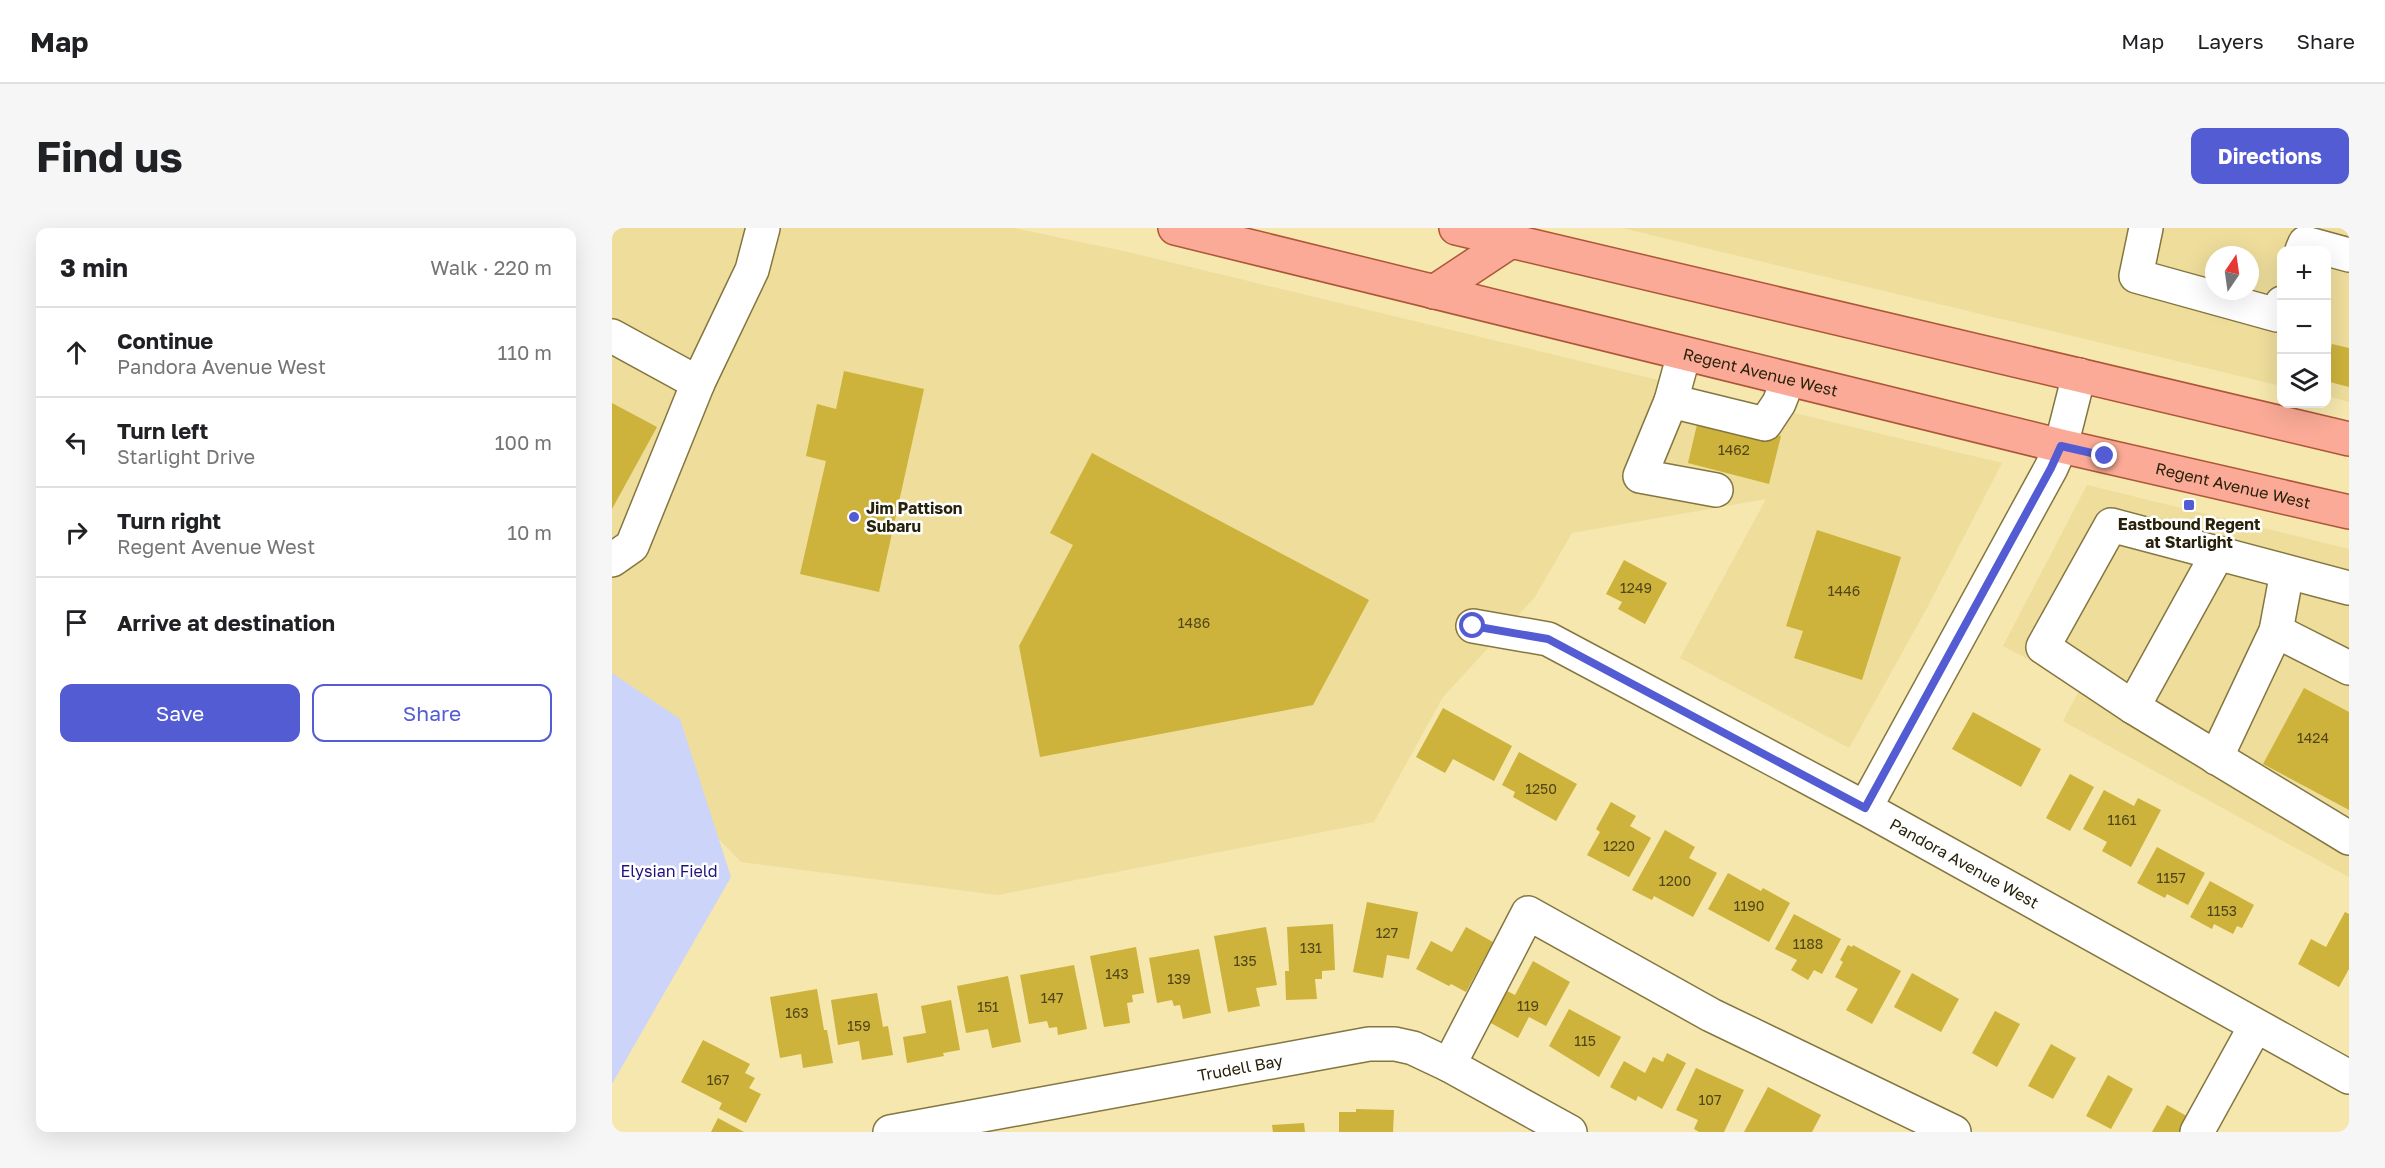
<!DOCTYPE html>
<html lang="en">
<head>
<meta charset="utf-8">
<style>
  body { margin:0; font-family:"Golos Text",sans-serif; background:#f6f6f6; color:#202124 }
  .controls { position:absolute; right:18px; top:18px; display:grid; overflow:hidden; border-radius:12px; box-shadow:0 6px 24px #0002 }
  .controls button { width:54px; height:54px; display:grid; place-items:center; padding:0; border:0; border-bottom:2px solid #e0e0e0; background:#fff; color:#202124; font:30px sans-serif }
  .compass { position:absolute; left:1593px; top:18px; width:54px; height:54px; border-radius:50%; background:#fff; box-shadow:0 6px 24px #0002; rotate:13deg }
  .stop { position:absolute; width:18px; height:18px; margin:-14px; border:4px solid #545cd3; border-radius:50%; background:#fff }
  .stop.end { background:#545cd3; border-color:#fff; box-shadow:0 2px 6px #0008 }
  .list { margin:0; padding:0; list-style:none }
  h2 { display:flex; justify-content:space-between; align-items:center; height:78px; margin:0; padding:0 24px; font-size:26px }
  h2 small { font-size:20px; font-weight:400; color:#757577 }
  .list li { display:grid; grid-template-columns:39px 1fr auto; gap:18px; align-items:center; box-sizing:border-box; height:90px; padding:0 24px; border-top:2px solid #e0e0e0 }
  .list b { display:block; font-size:22px; white-space:nowrap }
  .list p { margin:0; font-size:20px; white-space:nowrap; color:#757577 }
  .list em { font-size:20px; font-style:normal; color:#757577 }
  .actions { display:flex; gap:12px; padding:18px 24px }
  .actions a { flex:1; padding:14px 0; border:2px solid #545cd3; border-radius:12px; text-align:center; font-size:21px; color:#545cd3 }
  .actions .main { background:#545cd3; color:#fff }
  .icon { flex:none; width:33px; height:33px; fill:none; stroke:currentColor; stroke-width:2; stroke-linecap:round; stroke-linejoin:round }
  .map { position:relative; flex:none; width:1737px; height:904px; overflow:hidden; border-radius:12px }
  header { display:flex; align-items:center; gap:36px; box-sizing:border-box; height:84px; padding:0 30px; background:#fff; border-bottom:2px solid #e0e0e0 }
  header strong { font-size:28px }
  nav { display:flex; gap:33px; margin-inline-start:auto; font-size:21px }
  .intro { display:flex; align-items:center; justify-content:space-between; box-sizing:border-box; height:144px; padding:0 36px }
  h1 { margin:0; font-size:42px }
  .button { padding:15px 27px; border-radius:12px; background:#545cd3; color:#fff; font-size:21px; font-weight:700 }
  main { display:flex; gap:36px; padding:0 36px }
  aside { flex:1; background:#fff; border-radius:12px; box-shadow:0 6px 24px #0002 }
  .map>svg:first-child { display:block }
</style>
</head>
<body>
<header>
<strong>Map</strong>
<nav><a>Map</a><a>Layers</a><a>Share</a></nav>
</header>
<div class="intro"><h1>Find us</h1><a class="button">Directions</a></div>
<main>
<aside>
<h2>3 min<small>Walk · 220 m</small></h2>
<ul class="list">
<li><svg class="icon" aria-label="ahead" viewBox="0 0 24 24"><path d="M12 20V5M6 11l6-6 6 6"/></svg><div><b>Continue</b><p>Pandora Avenue West</p></div><em>110 m</em></li>
<li><svg class="icon" aria-label="left" viewBox="0 0 24 24"><path d="M17 20v-9H6M10 6l-5 5 5 5"/></svg><div><b>Turn left</b><p>Starlight Drive</p></div><em>100 m</em></li>
<li><svg class="icon" aria-label="right" viewBox="0 0 24 24"><path d="M7 20v-9h11M14 6l5 5-5 5"/></svg><div><b>Turn right</b><p>Regent Avenue West</p></div><em>10 m</em></li>
<li><svg class="icon" aria-label="arrive" viewBox="0 0 24 24"><path d="M6 21V4h12l-3 4 3 4H6"/></svg><div><b>Arrive at destination</b></div></li>
</ul>
<div class="actions"><a class="main">Save</a><a>Share</a></div>
</aside>
<div class="map">
<svg width="1737" height="904" viewBox="0 0 1737 904">
  <rect width="100%" height="100%" fill="#f5e7ad"/>
  <!-- built -->
  <g fill="#eedd9b" fill-rule="evenodd">
    <path d="M0,0H402L516,24L1390,235L1316,378L1237,520L1068,430L1154,271L960,305L923,369L831,469L762,594L386,667L129,634L0,501Z"/>
    <path d="M1010,0H1737V174L1715,168L1714,22H1670L1669,158ZM1602,27H1638V63H1602Z"/>
    <path d="M1475,257L1737,321V649L1451,493L1469,459L1391,418Z"/>
  </g>
  <!-- green -->
  <path fill="#ccd4fa" d="M0,445L68,491L119,649L0,856Z"/>
  <!-- building -->
  <g fill="#cdb23c">
    <path d="M1720,116L1737,120V159L1714,153V139Z"/>
    <path d="M232,143L312,161L267,364L188,346L214,233L194,228L205,176L224,181Z"/>
    <path d="M0,175L45,199L0,281Z"/>
    <path d="M1087,188L1169,208L1157,256L1076,235Z"/>
    <path d="M480,225L757,372L701,477L428,529L407,418L461,317L438,305Z"/>
    <path d="M1205,302L1289,329L1250,452L1182,430L1191,403L1174,398Z"/>
    <path d="M1012,332L1055,355L1033,396L1006,381L1010,374L994,366Z"/>
    <path d="M1692,460L1737,484V582L1651,536Z"/>
    <path d="M831,480L900,518L882,553L841,531L833,545L804,529Z"/>
    <path d="M1361,484L1429,521L1409,559L1340,521Z"/>
    <path d="M907,524L965,556L944,593L901,569L903,564L890,557Z"/>
    <path d="M1458,546L1482,559L1458,603L1434,590Z"/>
    <path d="M1492,562L1522,578L1526,570L1549,582L1519,639L1490,623L1495,614L1471,601Z"/>
    <path d="M999,574L1024,588L1018,598L1039,610L1017,649L975,627L988,604L984,601Z"/>
    <path d="M1053,602L1083,619L1077,630L1105,645L1081,689L1042,668L1040,672L1020,662Z"/>
    <path d="M1545,619L1593,645L1576,677L1555,666L1553,670L1525,655Z"/>
    <path d="M1116,645L1149,663L1151,660L1178,675L1157,714L1096,681Z"/>
    <path d="M1598,653L1642,677L1630,700L1625,698L1621,706L1602,696L1600,701L1578,689Z"/>
    <path d="M755,674L806,684L797,731L775,727L771,750L741,744Z"/>
    <path d="M1733,684L1737,686V741L1727,759L1686,736L1699,711L1714,719Z"/>
    <path d="M1182,686L1229,711L1210,746L1202,742L1196,752L1179,742L1185,732L1163,721Z"/>
    <path d="M721,696L723,742L710,743V751H703L705,771L674,772L673,743H677L675,699Z"/>
    <path d="M654,699L665,757L644,760L648,778L616,784L602,708Z"/>
    <path d="M854,699L881,714L854,764L839,756L837,758L804,741L819,713L840,724Z"/>
    <path d="M1236,717L1240,719L1241,717L1289,743L1260,796L1234,782L1246,761L1223,749L1231,734L1228,732Z"/>
    <path d="M524,719L532,765L520,767L521,774L515,775L518,795L492,799L478,728Z"/>
    <path d="M587,721L599,785L571,791L568,777L562,778L560,772L545,775L537,730Z"/>
    <path d="M921,733L958,754L934,798L917,789L906,810L877,794L895,763L903,767Z"/>
    <path d="M462,737L475,801L446,807L445,799L437,800L435,793L417,796L408,747Z"/>
    <path d="M1300,745L1347,771L1329,804L1282,779Z"/>
    <path d="M396,748L409,814L380,820L376,801L354,805L345,758Z"/>
    <path d="M205,761L212,802H215L221,835L191,840L189,826L168,830L158,769Z"/>
    <path d="M265,765L271,799L276,798L281,827L250,832L247,813L226,817L219,772Z"/>
    <path d="M339,772L348,822L331,825L332,828L295,835L291,809L314,805L309,778Z"/>
    <path d="M957,781L1009,809L987,849L937,818Z"/>
    <path d="M1383,783L1408,796L1385,839L1360,825Z"/>
    <path d="M91,812L138,836L133,845L143,850L137,860L149,866L134,895L107,881L110,875L69,854Z"/>
    <path d="M1439,816L1464,830L1441,871L1416,858Z"/>
    <path d="M1055,825L1074,835L1050,881L1026,868L1024,873L998,859L1012,833L1033,845L1041,829L1051,834Z"/>
    <path d="M1084,840L1132,862L1112,904H1087L1082,901L1086,892L1064,882Z"/>
    <path d="M1496,847L1521,861L1499,901L1474,888Z"/>
    <path d="M1156,859L1209,887L1200,904H1132Z"/>
    <path d="M1555,877L1580,891L1572,904H1540Z"/>
    <path d="M744,881L782,882L781,904H727V884H744Z"/>
    <path d="M106,890L132,904H99Z"/>
    <path d="M692,895L693,904H661L660,897Z"/>
  </g>
  <g fill="none" stroke-linecap="round" stroke-linejoin="round">
    <defs>
      <g id="minor">
        <path d="M1534,0L1524,48L1665,87L1670,75"/>
        <path d="M1690,22L1693,15L1737,27"/>
        <path d="M0,108L86,155L140,42L151,0"/>
        <path d="M1072,126L1059,173L1028,248L1104,262"/>
        <path d="M1059,173L1153,196L1167,175L1176,152"/>
        <path d="M0,332L20,318L86,155"/>
        <path d="M1737,360L1499,297L1431,419L1521,479L1737,610"/>
        <path id="s1" d="M861,398L936,411L1253,580L1737,849"/>
        <path d="M1664,403L1737,440"/>
        <path d="M1521,479L1606,325"/>
        <path d="M1604,530L1664,403L1675,344"/>
        <path d="M1253,580L1439,240L1449,218L1467,147"/>
        <path d="M837,837L916,685L1099,787L1342,904"/>
        <path id="s2" d="M278,904L757,816H783L801,820L837,837L958,904"/>
        <path d="M1585,904L1643,799"/>
      </g>
      <g id="major">
        <path id="s3" d="M563,0L1449,218L1737,284"/>
        <path d="M844,0L1737,211"/>
        <path d="M822,64L899,13"/>
      </g>
    </defs>
    <!-- minor casing -->
    <use href="#minor" stroke="#847640" stroke-width="36"/>
    <!-- major casing -->
    <use href="#major" stroke="#ae5638" stroke-width="36"/>
    <!-- minor -->
    <use href="#minor" stroke="#fff" stroke-width="33"/>
    <!-- major -->
    <use href="#major" stroke="#faaa96" stroke-width="33"/>
  </g>
  <g fill="none" stroke-linecap="round" stroke-linejoin="round">
    <!-- route -->
    <path stroke="#545cd3" stroke-width="8" d="M861,398L936,411L1253,580L1439,240L1449,218L1493,228"/>
  </g>
  <!-- markers -->
  <g fill="#545cd3" stroke="#fff" stroke-width="2">
    <rect x="1571" y="271" width="12" height="12" rx="3"/>
    <circle cx="242" cy="289" r="6"/>
  </g>
  <g text-anchor="middle" stroke-width="5" stroke-linejoin="round" paint-order="stroke">
    <!-- number labels -->
    <g font-size="14" fill="#514617">
      <text x="1122" y="227">1462</text>
      <text x="1024" y="365">1249</text>
      <text x="1232" y="368">1446</text>
      <text x="582" y="400">1486</text>
      <text x="1701" y="515">1424</text>
      <text x="929" y="566">1250</text>
      <text x="1510" y="597">1161</text>
      <text x="1007" y="623">1220</text>
      <text x="1559" y="655">1157</text>
      <text x="1063" y="658">1200</text>
      <text x="1137" y="683">1190</text>
      <text x="1610" y="688">1153</text>
      <text x="775" y="710">127</text>
      <text x="1196" y="721">1188</text>
      <text x="699" y="725">131</text>
      <text x="633" y="738">135</text>
      <text x="505" y="751">143</text>
      <text x="567" y="756">139</text>
      <text x="440" y="775">147</text>
      <text x="916" y="783">119</text>
      <text x="376" y="784">151</text>
      <text x="185" y="790">163</text>
      <text x="247" y="803">159</text>
      <text x="973" y="818">115</text>
      <text x="106" y="857">167</text>
      <text x="1098" y="877">107</text>
    </g>
    <!-- street labels -->
    <g font-size="16" fill="#28220b" stroke="#fff">
      <text dy="6" stroke="none"><textPath href="#s3" startOffset="603">Regent Avenue West</textPath></text>
      <text dy="6" stroke="none"><textPath href="#s3" startOffset="1089">Regent Avenue West</textPath></text>
      <text dy="6" stroke="none"><textPath href="#s1" startOffset="549">Pandora Avenue West</textPath></text>
      <text dy="6" stroke="none"><textPath href="#s2" startOffset="356">Trudell Bay</textPath></text>
    </g>
    <!-- poi labels -->
    <g font-size="16" font-weight="bold" fill="#28220b" stroke="#fff" text-anchor="start">
      <text x="254" y="286">Jim Pattison<tspan x="254" dy="18">Subaru</tspan></text>
      <text x="1577" y="302" text-anchor="middle">Eastbound Regent<tspan x="1577" dy="18">at Starlight</tspan></text>
    </g>
    <!-- park labels -->
    <g font-size="16" fill="#20127e" stroke="#fff">
      <text x="57" y="649">Elysian Field</text>
    </g>
  </g>
</svg>
<div class="controls">
<button>+</button>
<button>−</button>
<button><svg class="icon" aria-label="layers" viewBox="0 0 24 24"><path d="M12 4l9 5-9 5-9-5zM3 14l9 5 9-5"/></svg></button>
</div>
<svg class="compass" viewBox="-18 -18 36 36"><path d="M0-13l5 13h-10z" fill="#e53935"/><path d="M0 13l5-13h-10z" fill="#757577"/></svg>
<div class="stop" style="left:861px;top:398px"></div>
<div class="stop end" style="left:1493px;top:228px"></div>
</div>
</main>
</body>
</html>
